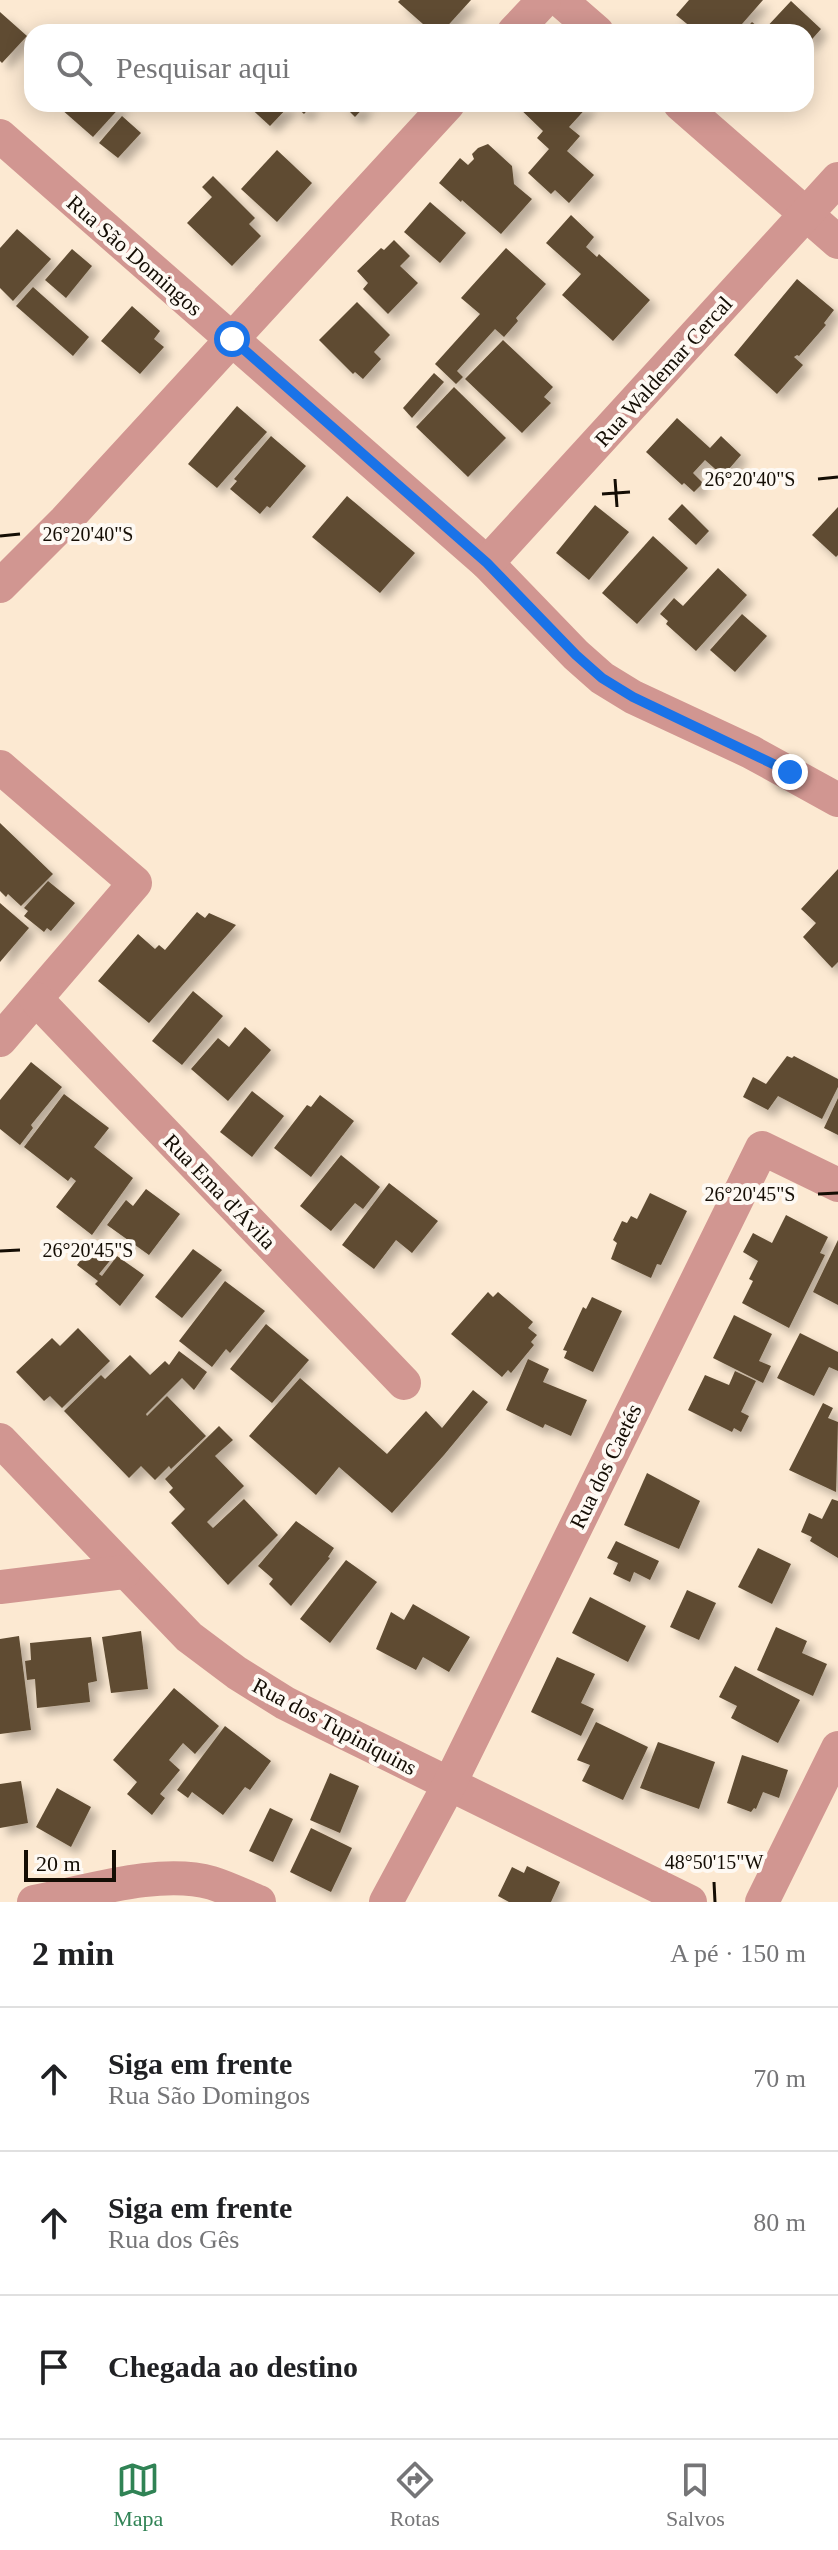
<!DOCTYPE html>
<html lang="pt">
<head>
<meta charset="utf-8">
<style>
  body { margin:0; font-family:"Times New Roman",serif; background:#f6f6f6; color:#202124 }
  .scale { position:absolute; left:24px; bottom:20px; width:92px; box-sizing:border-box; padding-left:8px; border:4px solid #140d04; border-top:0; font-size:22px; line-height:28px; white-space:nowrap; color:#140d04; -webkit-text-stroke:6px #fef9f3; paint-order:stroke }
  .stop { position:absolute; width:24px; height:24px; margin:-18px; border:6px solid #1a73e8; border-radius:50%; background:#fff }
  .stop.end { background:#1a73e8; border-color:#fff; box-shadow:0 2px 8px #0008 }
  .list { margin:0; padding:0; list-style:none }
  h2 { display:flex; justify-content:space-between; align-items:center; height:104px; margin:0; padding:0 32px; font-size:34px }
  h2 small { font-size:26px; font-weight:400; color:#757577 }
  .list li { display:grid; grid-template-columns:52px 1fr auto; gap:24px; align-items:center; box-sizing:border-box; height:144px; padding:0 32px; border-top:2px solid #e0e0e0 }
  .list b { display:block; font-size:30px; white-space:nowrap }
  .list p { margin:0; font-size:26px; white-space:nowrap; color:#757577 }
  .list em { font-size:26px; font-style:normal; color:#757577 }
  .icon { flex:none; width:44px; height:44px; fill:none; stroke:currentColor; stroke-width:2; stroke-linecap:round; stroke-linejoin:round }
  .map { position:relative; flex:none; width:838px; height:1902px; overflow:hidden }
  .search { position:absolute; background:#fff; box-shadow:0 4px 20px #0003; left:24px; right:24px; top:24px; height:88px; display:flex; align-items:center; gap:20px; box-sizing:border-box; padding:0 28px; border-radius:24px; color:#757577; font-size:30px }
  .sheet { height:536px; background:#fff }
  nav { display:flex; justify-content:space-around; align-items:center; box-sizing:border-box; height:112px; border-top:2px solid #e0e0e0; background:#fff; font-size:22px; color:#757577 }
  nav a { display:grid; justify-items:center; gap:4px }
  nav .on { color:#308355 }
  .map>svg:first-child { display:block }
</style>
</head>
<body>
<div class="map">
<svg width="838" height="1902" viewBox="0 0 838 1902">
  <defs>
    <filter id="shadow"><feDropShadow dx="7" dy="7" stdDeviation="4" flood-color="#0004"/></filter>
  </defs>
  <rect width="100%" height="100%" fill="#fce9d2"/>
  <!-- building -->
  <g fill="#5e4b32" filter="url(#shadow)">
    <path d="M400,0H471L442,32H432L398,2Z"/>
    <path d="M689,0H763L735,32H697L676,15Z"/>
    <path d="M791,1L821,29L806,46V32H742L752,22L763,31Z"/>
    <path d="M0,12L27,36L2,63L0,61Z"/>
    <path d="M65,104H123L93,137L61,109Z"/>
    <path d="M246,104H291L270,126Z"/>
    <path d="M293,104H313L304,114Z"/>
    <path d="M342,104H367L355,117Z"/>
    <path d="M515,104H590L569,127L580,136L567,151L594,175L569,203L555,190L551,194L528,173L549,149L537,138L543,131Z"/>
    <path d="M122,116L141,133L118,158L99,143Z"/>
    <path d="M488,144L512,166L514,184L532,199L501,234L462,200L461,202L439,183L460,158L468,165L474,159L472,154L478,148Z"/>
    <path d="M277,150L312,183L277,222L241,189Z"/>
    <path d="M213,176L255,218L249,224L261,236L232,266L187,223L212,197L202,187Z"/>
    <path d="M430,202L466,233L440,263L404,232Z"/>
    <path d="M571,215L594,237L586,247L597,257L599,254L650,300L613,341L562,295L581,274L546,243Z"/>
    <path d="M17,229L51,259L13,301L0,288V248Z"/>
    <path d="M394,240L410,256L400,266L418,283L388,314L363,289L368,283L357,271L381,248L384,250Z"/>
    <path d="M506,248L546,284L516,318L518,321L504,337L495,329L457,371L463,377L456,384L435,364L480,314L461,298Z"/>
    <path d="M72,249L92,266L66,298L45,280Z"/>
    <path d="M797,279L834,310L824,323L826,325L799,356L797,355L794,357L803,365L777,394L734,355Z"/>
    <path d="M33,287L89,337L73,356L16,306Z"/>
    <path d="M357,302L390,335L374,352L381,359L363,379L355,372L353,374L319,340Z"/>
    <path d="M132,306L160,331L154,339L164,347L140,374L101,341Z"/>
    <path d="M503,340L553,387L544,397L551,403L522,433L465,379Z"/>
    <path d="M434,373L444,382L412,418L403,408Z"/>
    <path d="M454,387L506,438L468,477L416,427Z"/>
    <path d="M237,406L267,432L217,488L188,464Z"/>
    <path d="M677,418L710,448L721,436L741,455L723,476L705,460L693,473L703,483L694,492L684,483L682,485L646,452Z"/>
    <path d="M271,436L306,466L270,508L267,506L260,514L230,489L237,481L234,479Z"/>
    <path d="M347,496L415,553L380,593L312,537Z"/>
    <path d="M682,504L709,531L696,545L668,519Z"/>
    <path d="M595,505L629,532L589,580L556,553Z"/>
    <path d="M838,507V555L836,557L812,535Z"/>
    <path d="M653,536L688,568L637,624L602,593Z"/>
    <path d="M718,568L747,595L696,651L666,624L668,621L660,614L674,598L683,606Z"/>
    <path d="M742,614L767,636L735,672L710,650Z"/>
    <path d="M0,823L53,874L21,906L8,894L6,897L0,891Z"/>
    <path d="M838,869V962L832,968L803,937L816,923L801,909Z"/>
    <path d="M48,881L75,903L51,931L47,928L44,932L24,916L28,911L24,908Z"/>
    <path d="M0,903L29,928L0,962Z"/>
    <path d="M197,912L205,918L209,913L236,925L149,1023L98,981L138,934L155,949L159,945L165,950Z"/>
    <path d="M193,991L223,1016L182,1065L152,1041Z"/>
    <path d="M245,1027L271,1050L228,1101L191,1069L218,1038L229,1047Z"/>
    <path d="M787,1056L792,1058L794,1056L838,1079V1087L822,1119L778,1096L768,1110L743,1097L753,1077L766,1084Z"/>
    <path d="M31,1062L62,1087L31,1125L33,1128L20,1145L0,1129V1100Z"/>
    <path d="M252,1091L284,1116L252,1157L220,1132Z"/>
    <path d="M64,1094L109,1128L94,1147L133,1178L92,1235L56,1207L76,1181L71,1177L68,1181L24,1147Z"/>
    <path d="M320,1095L354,1121L311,1177L274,1148L307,1105L311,1107Z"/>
    <path d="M838,1098V1135L824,1128Z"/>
    <path d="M341,1155L380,1187L363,1209L355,1203L331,1231L300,1206Z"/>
    <path d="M389,1183L438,1221L412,1253L396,1240L374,1269L342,1245Z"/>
    <path d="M146,1189L180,1214L149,1255L107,1225L126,1200L133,1206Z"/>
    <path d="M650,1193L687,1211L661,1265L657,1264L651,1278L611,1259L617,1243L613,1240L622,1221L627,1223L631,1216L637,1219Z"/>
    <path d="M786,1215L828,1237L820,1253L825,1255L789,1328L742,1303L753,1281L749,1279L758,1261L743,1252L753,1233L772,1243Z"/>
    <path d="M838,1240V1305L813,1292Z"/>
    <path d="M94,1242L113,1257L99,1274L102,1276L117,1256L144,1275L120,1306L95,1284L98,1281L77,1265Z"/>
    <path d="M193,1249L222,1270L182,1318L155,1297Z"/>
    <path d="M225,1281L265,1311L230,1353L226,1349L212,1367L179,1341Z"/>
    <path d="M488,1292L493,1297L498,1292L533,1322L528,1328L537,1335L531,1342L534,1345L511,1373L508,1370L502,1377L451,1334Z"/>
    <path d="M592,1297L622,1311L593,1372L564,1358L567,1351L563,1350L583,1307L586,1309Z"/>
    <path d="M734,1315L772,1334L759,1361L771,1366L763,1383L713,1358Z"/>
    <path d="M266,1324L309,1360L272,1403L230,1369Z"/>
    <path d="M78,1328L110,1361L62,1408L50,1396L44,1401L16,1372L52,1338L60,1346Z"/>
    <path d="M800,1333L838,1352V1371L829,1367L814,1396L777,1378Z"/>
    <path d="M179,1351L207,1372L194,1390L182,1378L146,1414L147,1416L167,1396L206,1436L171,1469L169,1466L155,1480L141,1466L129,1478L64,1411L101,1375L105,1379L130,1355L150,1375L165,1361L169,1365Z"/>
    <path d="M528,1359L549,1369L543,1382L587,1400L571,1436L545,1424L543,1428L506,1410Z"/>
    <path d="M735,1371L756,1381L741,1412L749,1416L741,1432L734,1428L732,1432L688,1410L705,1375L729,1385Z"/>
    <path d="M300,1378L387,1454L426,1411L442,1428L473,1390L488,1402L444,1455L392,1513L339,1467L316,1495L249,1436Z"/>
    <path d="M823,1403L833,1408L828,1418L838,1422L836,1492L789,1470Z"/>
    <path d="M219,1426L233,1440L215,1456L244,1486L207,1522L213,1528L244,1499L278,1535L228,1585L171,1523L185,1509L169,1492L173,1488L165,1479Z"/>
    <path d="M647,1473L700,1501L679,1549L624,1525Z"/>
    <path d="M832,1499L838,1501V1558L810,1541L812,1537L801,1532L809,1513L822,1519Z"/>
    <path d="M296,1521L334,1548L328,1557L330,1558L291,1606L269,1584L273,1579L258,1566Z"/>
    <path d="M616,1541L659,1561L650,1580L634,1572L630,1582L613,1574L618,1563L607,1558Z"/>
    <path d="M758,1548L791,1564L772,1604L738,1587Z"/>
    <path d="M346,1560L377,1582L330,1643L300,1619Z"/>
    <path d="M687,1590L716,1603L699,1640L670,1627Z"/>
    <path d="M590,1597L646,1626L628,1662L572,1633Z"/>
    <path d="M413,1604L470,1637L449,1672L423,1657L416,1670L376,1649L391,1612L404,1620Z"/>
    <path d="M776,1627L807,1641L802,1653L827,1664L813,1696L757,1670Z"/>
    <path d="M141,1631L148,1689L111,1693L102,1637Z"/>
    <path d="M19,1636L31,1730L0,1734V1639Z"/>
    <path d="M91,1637L97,1681L88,1683L90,1702L37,1708L35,1679L27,1680L25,1661L31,1660L30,1643Z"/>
    <path d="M557,1657L595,1674L581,1703L594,1709L581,1736L531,1712Z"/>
    <path d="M735,1666L800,1700L778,1743L731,1718L737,1706L719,1697Z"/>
    <path d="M174,1688L219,1726L195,1754L183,1743L169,1760L180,1770L160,1794L165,1798L152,1815L127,1794L137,1782L113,1760Z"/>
    <path d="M596,1722L648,1747L623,1800L582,1781L590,1765L577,1760Z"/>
    <path d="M225,1726L271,1761L250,1790L245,1787L223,1815L192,1792L188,1798L177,1790Z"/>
    <path d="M658,1742L715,1762L699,1809L640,1788Z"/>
    <path d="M742,1755L788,1770L779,1798L763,1792L756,1809L754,1808L751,1812L727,1803Z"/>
    <path d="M330,1773L359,1786L340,1833L310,1820Z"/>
    <path d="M21,1781L28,1823L0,1828V1784Z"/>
    <path d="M57,1788L91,1807L71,1847L36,1827Z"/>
    <path d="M270,1808L293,1819L273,1862L249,1851Z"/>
    <path d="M311,1828L352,1848L331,1892L290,1872Z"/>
    <path d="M527,1866L560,1882L551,1902H509L498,1896L512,1867L524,1873Z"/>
  </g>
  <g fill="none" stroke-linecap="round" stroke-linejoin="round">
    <!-- minor -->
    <g stroke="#d19691" stroke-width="34">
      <path d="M560,0L597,32"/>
      <path d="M514,32L544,0"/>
      <path d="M680,104L838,242"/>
      <path d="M0,136L487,563L576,655L602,678L633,697L751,752L838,800"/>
      <path d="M487,563L838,179"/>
      <path d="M0,586L65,521L448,104"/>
      <path d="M0,767L135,883L0,1040"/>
      <path d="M36,999L404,1383"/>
      <path d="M0,1440L189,1637L237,1673L285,1703L323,1722L690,1902"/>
      <path d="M0,1587L124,1572"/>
      <path d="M34,1902C87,1892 160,1868 212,1883C228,1888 244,1896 259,1902"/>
      <path d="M386,1902L449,1785L762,1148L838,1185"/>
      <path d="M762,1902L838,1748"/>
    </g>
  </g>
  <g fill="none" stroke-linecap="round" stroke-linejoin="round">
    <!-- route -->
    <path stroke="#1a73e8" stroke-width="10" d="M232,339L487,563L576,655L602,678L633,697L790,772"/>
  </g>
  <!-- ticks -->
  <path fill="none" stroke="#140d04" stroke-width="3" d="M615,479L617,507M818,479L838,477M602,494L630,492M0,536L20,534M818,1194L838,1193M0,1251L20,1250M714,1882L715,1902"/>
  <g text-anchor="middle" stroke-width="8" stroke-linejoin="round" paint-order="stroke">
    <!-- street labels -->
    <g font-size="22" fill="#140d04" stroke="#fef9f3">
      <text transform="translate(135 255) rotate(41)" y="8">Rua São Domingos</text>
      <text transform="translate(663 371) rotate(-48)" y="8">Rua Waldemar Cercal</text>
      <text transform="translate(220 1191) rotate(46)" y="8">Rua Ema d'Ávila</text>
      <text transform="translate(605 1466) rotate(-64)" y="8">Rua dos Caetés</text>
      <text transform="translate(335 1726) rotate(28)" y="8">Rua dos Tupiniquins</text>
    </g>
  </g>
  <g font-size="20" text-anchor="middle" fill="#140d04" stroke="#fef9f3" stroke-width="8" stroke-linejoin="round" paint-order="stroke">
    <text x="750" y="486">26°20'40"S</text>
    <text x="88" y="541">26°20'40"S</text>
    <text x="750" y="1201">26°20'45"S</text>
    <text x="88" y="1257">26°20'45"S</text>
    <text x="714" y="1869">48°50'15"W</text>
  </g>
</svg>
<div class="scale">20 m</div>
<div class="stop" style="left:232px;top:339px"></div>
<div class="stop end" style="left:790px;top:772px"></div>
<div class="search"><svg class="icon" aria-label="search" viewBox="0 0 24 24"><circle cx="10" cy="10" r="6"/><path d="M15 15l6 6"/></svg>Pesquisar aqui</div>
</div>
<section class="sheet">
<h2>2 min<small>A pé · 150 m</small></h2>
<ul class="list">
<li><svg class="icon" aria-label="ahead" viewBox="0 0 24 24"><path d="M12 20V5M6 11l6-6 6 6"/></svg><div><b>Siga em frente</b><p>Rua São Domingos</p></div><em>70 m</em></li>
<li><svg class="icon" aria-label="ahead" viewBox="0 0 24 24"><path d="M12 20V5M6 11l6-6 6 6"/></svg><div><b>Siga em frente</b><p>Rua dos Gês</p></div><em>80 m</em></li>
<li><svg class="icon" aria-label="arrive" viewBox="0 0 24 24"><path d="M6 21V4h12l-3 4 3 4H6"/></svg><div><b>Chegada ao destino</b></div></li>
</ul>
</section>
<nav>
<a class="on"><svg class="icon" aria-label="map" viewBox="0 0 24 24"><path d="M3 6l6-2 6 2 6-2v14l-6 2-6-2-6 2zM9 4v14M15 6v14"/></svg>Mapa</a>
<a><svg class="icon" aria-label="directions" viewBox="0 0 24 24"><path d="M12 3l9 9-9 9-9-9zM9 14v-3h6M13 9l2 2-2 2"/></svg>Rotas</a>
<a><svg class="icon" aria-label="saved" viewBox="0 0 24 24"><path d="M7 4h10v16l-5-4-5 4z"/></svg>Salvos</a>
</nav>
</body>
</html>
